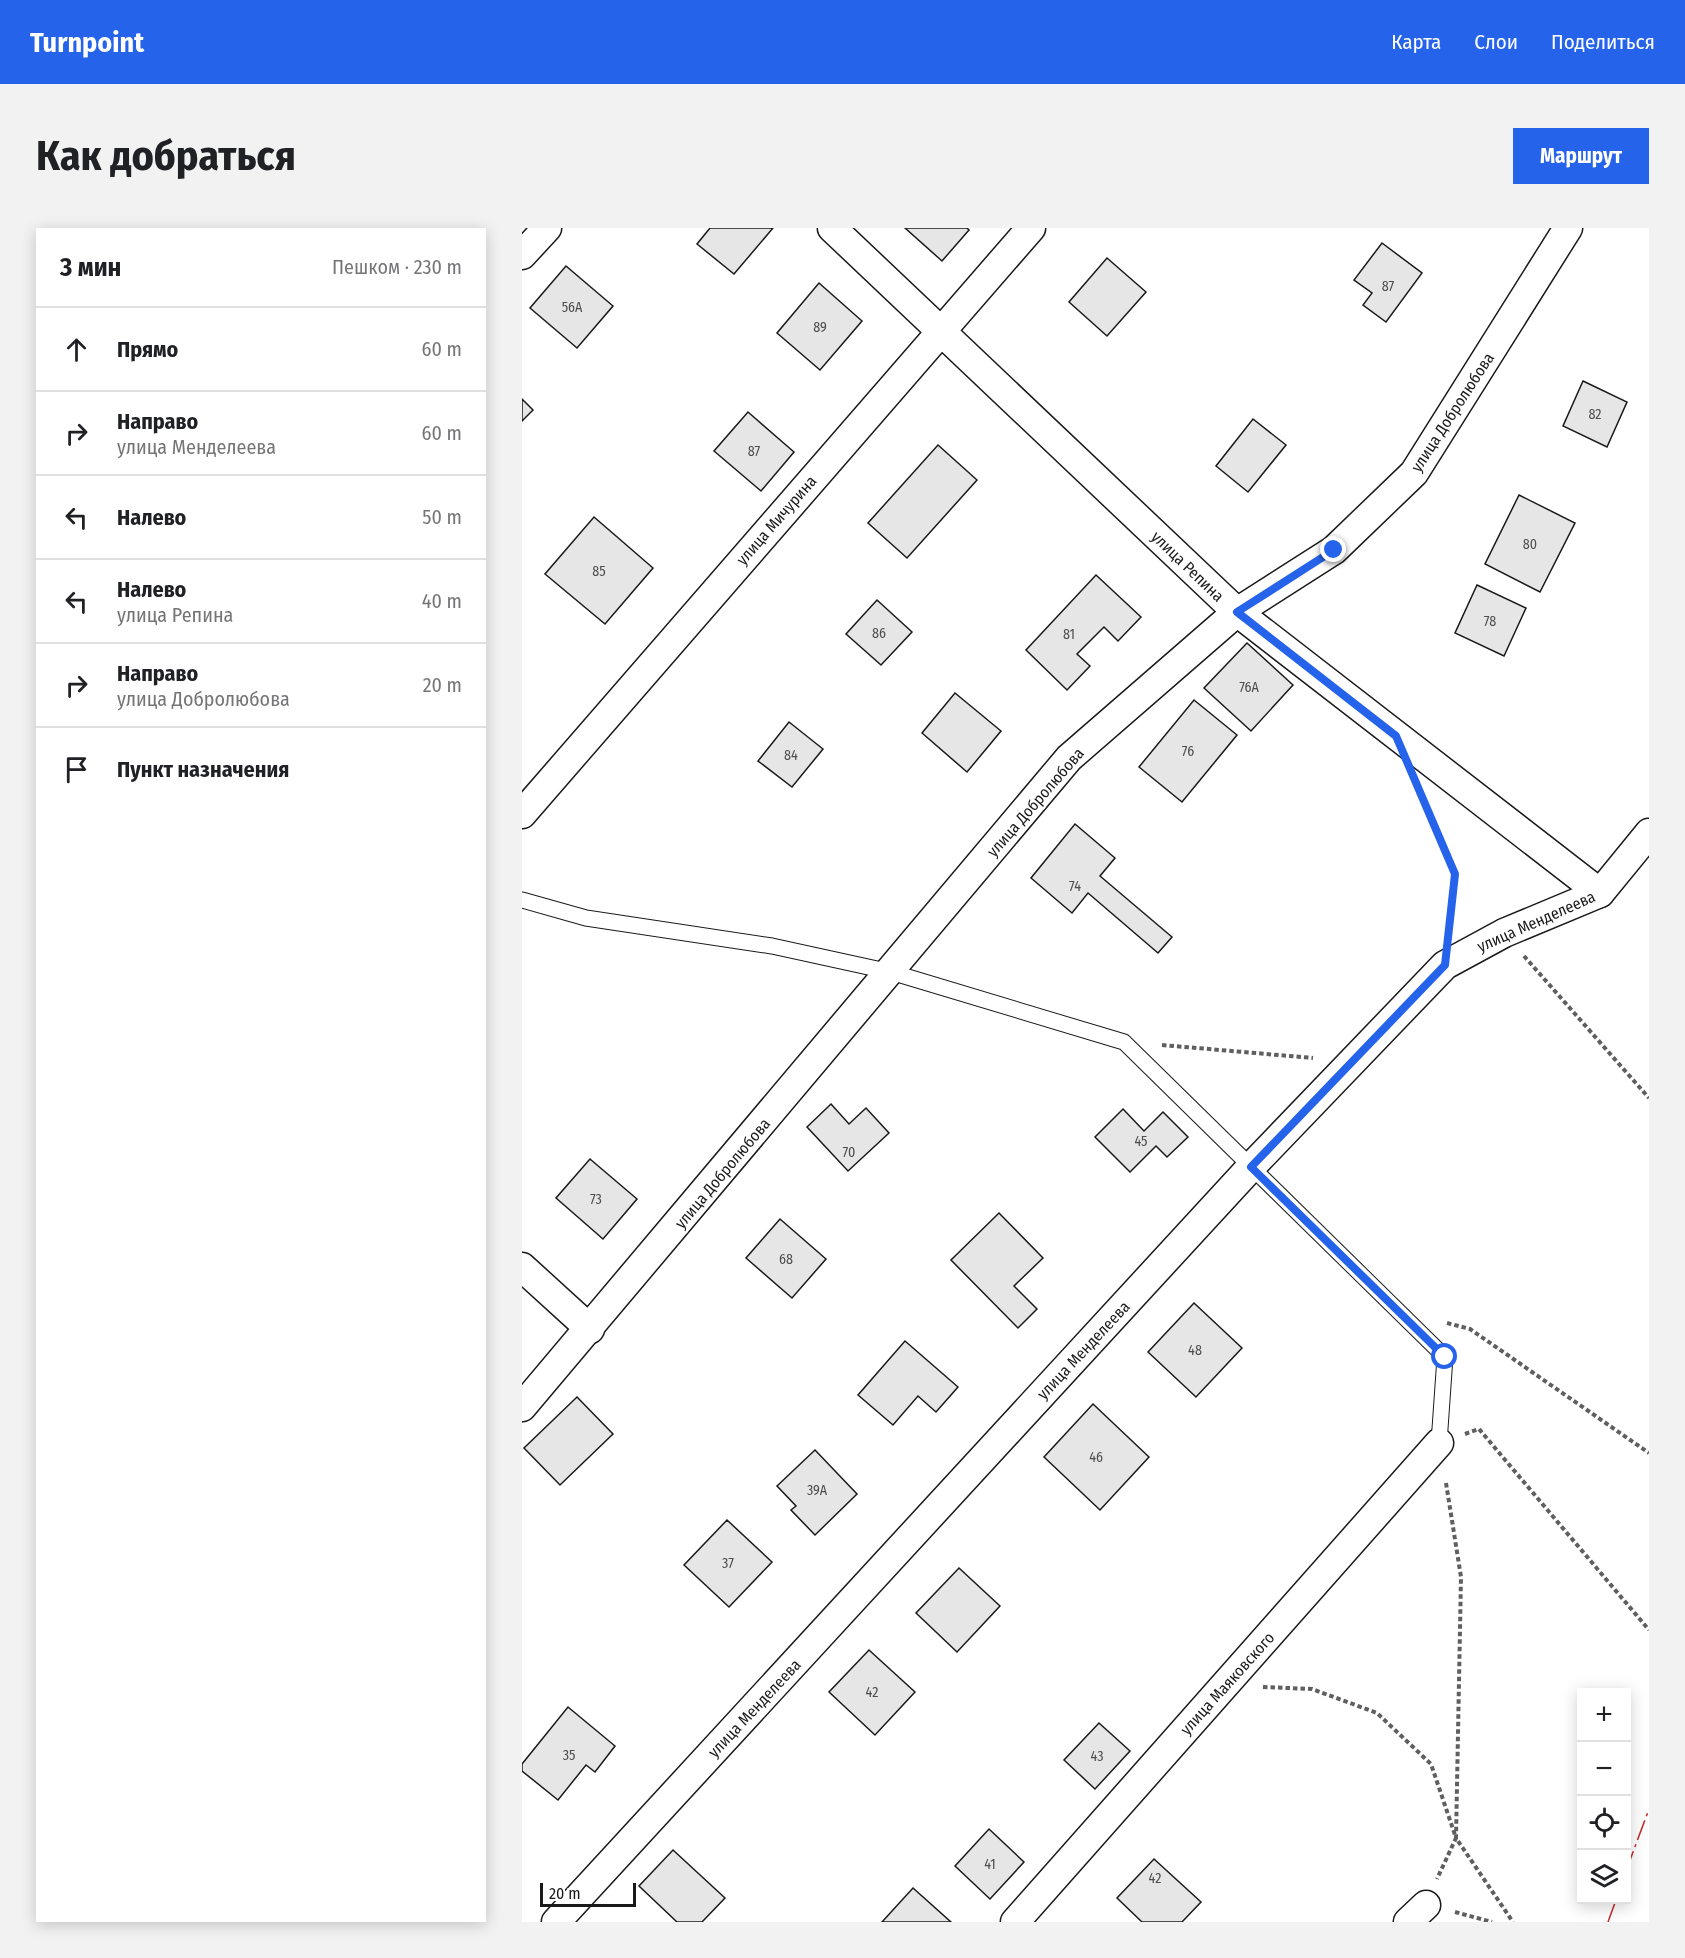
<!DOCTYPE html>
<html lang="ru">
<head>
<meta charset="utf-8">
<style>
  body { margin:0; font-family:"Fira Sans Condensed",sans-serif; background:#f2f2f2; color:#202124 }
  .controls { position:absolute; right:18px; bottom:18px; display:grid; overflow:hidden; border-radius:0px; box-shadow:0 3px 15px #0003 }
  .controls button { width:54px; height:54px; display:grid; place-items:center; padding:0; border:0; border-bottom:2px solid #e0e0e0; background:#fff; color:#202124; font:30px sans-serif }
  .scale { position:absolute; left:18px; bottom:15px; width:96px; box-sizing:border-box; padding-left:6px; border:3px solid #1a1a1a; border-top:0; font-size:16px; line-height:21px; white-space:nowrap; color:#1a1a1a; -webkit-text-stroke:4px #fff; paint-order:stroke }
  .stop { position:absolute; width:18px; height:18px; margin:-14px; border:4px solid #2563eb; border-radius:50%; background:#fff }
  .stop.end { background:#2563eb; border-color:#fff; box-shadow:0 2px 6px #0008 }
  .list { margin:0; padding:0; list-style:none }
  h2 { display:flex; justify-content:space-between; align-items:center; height:78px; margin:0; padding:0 24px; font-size:26px }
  h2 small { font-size:20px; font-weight:400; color:#757577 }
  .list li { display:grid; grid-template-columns:39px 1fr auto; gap:18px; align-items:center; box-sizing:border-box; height:84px; padding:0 24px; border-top:2px solid #e0e0e0 }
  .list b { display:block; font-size:22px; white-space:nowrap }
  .list p { margin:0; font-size:20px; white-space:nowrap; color:#757577 }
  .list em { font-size:20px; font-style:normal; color:#757577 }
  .icon { flex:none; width:33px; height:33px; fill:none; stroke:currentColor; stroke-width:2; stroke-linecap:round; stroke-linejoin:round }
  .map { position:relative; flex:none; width:1127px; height:1694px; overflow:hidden; border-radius:0px }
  header { display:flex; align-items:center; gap:36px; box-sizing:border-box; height:84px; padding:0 30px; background:#2563eb; color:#fff }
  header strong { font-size:28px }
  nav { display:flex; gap:33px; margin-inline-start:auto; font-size:21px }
  .intro { display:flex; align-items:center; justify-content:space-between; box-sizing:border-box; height:144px; padding:0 36px }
  h1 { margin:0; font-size:42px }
  .button { padding:15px 27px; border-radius:0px; background:#2563eb; color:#fff; font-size:21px; font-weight:700 }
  main { display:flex; gap:36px; padding:0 36px }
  aside { flex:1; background:#fff; border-radius:0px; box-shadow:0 3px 15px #0003 }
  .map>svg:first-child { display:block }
</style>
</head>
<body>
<header>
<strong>Turnpoint</strong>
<nav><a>Карта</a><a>Слои</a><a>Поделиться</a></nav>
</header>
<div class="intro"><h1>Как добраться</h1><a class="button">Маршрут</a></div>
<main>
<aside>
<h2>3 мин<small>Пешком · 230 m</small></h2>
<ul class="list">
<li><svg class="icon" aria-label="ahead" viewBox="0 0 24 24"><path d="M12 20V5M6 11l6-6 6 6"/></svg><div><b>Прямо</b></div><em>60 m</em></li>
<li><svg class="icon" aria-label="right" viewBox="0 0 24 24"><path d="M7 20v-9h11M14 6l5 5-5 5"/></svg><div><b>Направо</b><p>улица Менделеева</p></div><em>60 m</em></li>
<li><svg class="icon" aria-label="left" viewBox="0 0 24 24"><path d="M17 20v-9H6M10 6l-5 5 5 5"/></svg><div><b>Налево</b></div><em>50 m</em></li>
<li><svg class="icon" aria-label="left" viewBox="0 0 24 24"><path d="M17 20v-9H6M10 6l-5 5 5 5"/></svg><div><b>Налево</b><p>улица Репина</p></div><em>40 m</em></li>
<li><svg class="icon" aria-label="right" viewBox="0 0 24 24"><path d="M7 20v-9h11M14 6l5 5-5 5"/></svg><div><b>Направо</b><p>улица Добролюбова</p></div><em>20 m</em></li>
<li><svg class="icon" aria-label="arrive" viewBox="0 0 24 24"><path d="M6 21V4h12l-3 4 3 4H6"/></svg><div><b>Пункт назначения</b></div></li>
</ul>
</aside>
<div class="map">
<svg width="1127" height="1694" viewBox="0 0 1127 1694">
  <rect width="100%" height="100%" fill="#fff"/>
  <!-- building -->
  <g fill="#e6e6e6" stroke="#1a1a1a" stroke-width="1.5">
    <path d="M188,0H251L212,46L175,16Z"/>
    <path d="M383,0H445L447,2L420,33Z"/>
    <path d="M860,15L900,45L864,94L841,77L850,65L832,52Z"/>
    <path d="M585,30L624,64L585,108L547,74Z"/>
    <path d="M44,38L91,78L55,120L8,80Z"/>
    <path d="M297,55L340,93L298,142L255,105Z"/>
    <path d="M1061,153L1105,174L1085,219L1041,198Z"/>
    <path d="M0,171L11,182L0,193Z"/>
    <path d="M226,184L272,224L239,263L192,223Z"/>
    <path d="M731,191L764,217L726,264L694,238Z"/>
    <path d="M416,217L455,252L385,330L346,295Z"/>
    <path d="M997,267L1053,295L1018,364L963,336Z"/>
    <path d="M72,289L131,340L83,396L23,346Z"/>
    <path d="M574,347L619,389L596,413L582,399L555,426L568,438L545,462L504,422Z"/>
    <path d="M955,357L1004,380L982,428L933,405Z"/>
    <path d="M355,372L390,404L359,437L324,406Z"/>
    <path d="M725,415L771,457L729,503L682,460Z"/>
    <path d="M433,465L479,503L445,544L400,505Z"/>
    <path d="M672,472L715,507L660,574L617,539Z"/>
    <path d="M267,494L301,521L270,559L236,533Z"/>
    <path d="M553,596L593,630L578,648L650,709L636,725L566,665L550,685L509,650Z"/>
    <path d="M309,876L327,896L344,880L367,905L326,943L285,899Z"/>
    <path d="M601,881L622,903L641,884L666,909L645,929L634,918L608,944L573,909Z"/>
    <path d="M68,931L115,971L81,1011L34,970Z"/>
    <path d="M477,985L521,1030L492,1058L515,1081L496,1100L429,1032Z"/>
    <path d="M258,991L304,1031L270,1070L224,1030Z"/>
    <path d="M672,1075L720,1120L674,1169L626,1124Z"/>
    <path d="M383,1113L436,1159L414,1184L396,1168L371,1197L336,1167Z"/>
    <path d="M55,1169L91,1206L38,1257L2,1220Z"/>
    <path d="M571,1176L627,1229L578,1282L522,1229Z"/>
    <path d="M293,1222L335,1266L293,1307L269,1282L274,1278L255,1258Z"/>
    <path d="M205,1292L250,1334L207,1379L162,1337Z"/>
    <path d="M437,1340L478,1378L435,1424L394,1385Z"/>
    <path d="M347,1422L393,1464L353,1507L307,1464Z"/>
    <path d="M46,1479L93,1518L73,1544L64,1537L36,1572L0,1543V1536Z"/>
    <path d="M577,1495L608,1523L573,1561L542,1532Z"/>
    <path d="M467,1601L502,1634L468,1671L433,1638Z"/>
    <path d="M151,1622L203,1670L180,1694H155L117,1658Z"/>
    <path d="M632,1631L679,1674L660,1694H620L595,1670Z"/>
    <path d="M391,1660L429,1694H360Z"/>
  </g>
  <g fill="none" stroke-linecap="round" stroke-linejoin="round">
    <defs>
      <path id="service" d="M0,672L64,690L250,718L369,744L602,814L923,1129L917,1215"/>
      <g id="minor">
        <path d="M310,0L715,384L1078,665"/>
        <path d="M0,27L25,0"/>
        <path d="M0,586L509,0"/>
        <path d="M0,1039L68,1101"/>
        <path d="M0,1179L547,530L715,384L812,322L892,245L1046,0"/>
        <path d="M34,1694L729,939L923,737L982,705L1078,665L1127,605"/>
        <path d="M493,1694L917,1215"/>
        <path d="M886,1694L904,1677"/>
      </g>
    </defs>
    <!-- service casing -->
    <use href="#service" stroke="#1a1a1a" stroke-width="17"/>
    <!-- minor casing -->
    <use href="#minor" stroke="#1a1a1a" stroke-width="31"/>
    <!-- path -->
    <g stroke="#5f5f5f" stroke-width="4" stroke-dasharray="4.5 3" stroke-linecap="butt">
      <path d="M900,568L933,646L927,700"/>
      <path d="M1002,728L1127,870"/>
      <path d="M640,817L791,830"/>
      <path d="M925,1095L948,1101L1127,1225"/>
      <path d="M943,1206L957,1201L1127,1402"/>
      <path d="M924,1255L939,1349L934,1610L991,1694"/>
      <path d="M741,1459L790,1461L855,1485L909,1536L934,1610L915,1651"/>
      <path d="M933,1684L970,1694"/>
    </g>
    <!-- service -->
    <use href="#service" stroke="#fff" stroke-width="15"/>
    <!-- minor -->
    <use href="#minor" stroke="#fff" stroke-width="28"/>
    <!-- power -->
    <g stroke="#c62828" stroke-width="1.5" stroke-dasharray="21 4.5 3 4.5" stroke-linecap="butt">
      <path d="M1104,1643L1127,1581"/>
      <path d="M1086,1694L1094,1672"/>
    </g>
  </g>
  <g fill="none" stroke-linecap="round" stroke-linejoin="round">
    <!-- route -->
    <path stroke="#2563eb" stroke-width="8" d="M812,322L715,384L874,508L933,646L923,737L729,939L923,1129"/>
  </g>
  <g text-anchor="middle" stroke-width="4.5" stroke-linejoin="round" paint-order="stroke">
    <!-- number labels -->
    <g font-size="14" fill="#4d4d4d">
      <text x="866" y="63">87</text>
      <text x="50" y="84">56А</text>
      <text x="298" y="104">89</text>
      <text x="1073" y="191">82</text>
      <text x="232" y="228">87</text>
      <text x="1008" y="321">80</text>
      <text x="77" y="348">85</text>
      <text x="968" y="398">78</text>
      <text x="357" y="410">86</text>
      <text x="547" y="411">81</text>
      <text x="727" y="464">76А</text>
      <text x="666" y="528">76</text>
      <text x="269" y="532">84</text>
      <text x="553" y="663">74</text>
      <text x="619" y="918">45</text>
      <text x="327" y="929">70</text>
      <text x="74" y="976">73</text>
      <text x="264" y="1036">68</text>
      <text x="673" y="1127">48</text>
      <text x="574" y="1234">46</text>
      <text x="295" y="1267">39А</text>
      <text x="206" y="1340">37</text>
      <text x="350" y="1469">42</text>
      <text x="47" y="1532">35</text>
      <text x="575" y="1533">43</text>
      <text x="468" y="1641">41</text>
      <text x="633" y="1655">42</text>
    </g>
    <!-- street labels -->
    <g font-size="16" fill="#1a1a1a" stroke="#fff">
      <text transform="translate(930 184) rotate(-57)" y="6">улица Добролюбова</text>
      <text transform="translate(254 292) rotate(-49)" y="6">улица Мичурина</text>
      <text transform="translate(666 338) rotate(44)" y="6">улица Репина</text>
      <text transform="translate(513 574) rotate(-49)" y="6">улица Добролюбова</text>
      <text transform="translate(1014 693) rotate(-24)" y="6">улица Менделеева</text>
      <text transform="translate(200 945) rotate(-50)" y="6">улица Добролюбова</text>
      <text transform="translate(561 1122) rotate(-47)" y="6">улица Менделеева</text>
      <text transform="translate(705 1455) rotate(-48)" y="6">улица Маяковского</text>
      <text transform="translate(232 1480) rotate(-47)" y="6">улица Менделеева</text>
    </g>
  </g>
</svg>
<div class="controls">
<button>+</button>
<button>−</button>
<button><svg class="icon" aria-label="locate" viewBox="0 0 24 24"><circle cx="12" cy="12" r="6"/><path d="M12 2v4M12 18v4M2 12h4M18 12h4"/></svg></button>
<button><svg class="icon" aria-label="layers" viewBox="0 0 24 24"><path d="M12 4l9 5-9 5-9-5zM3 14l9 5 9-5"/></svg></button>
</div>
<div class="scale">20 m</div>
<div class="stop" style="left:923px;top:1129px"></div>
<div class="stop end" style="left:812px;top:322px"></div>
</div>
</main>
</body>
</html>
